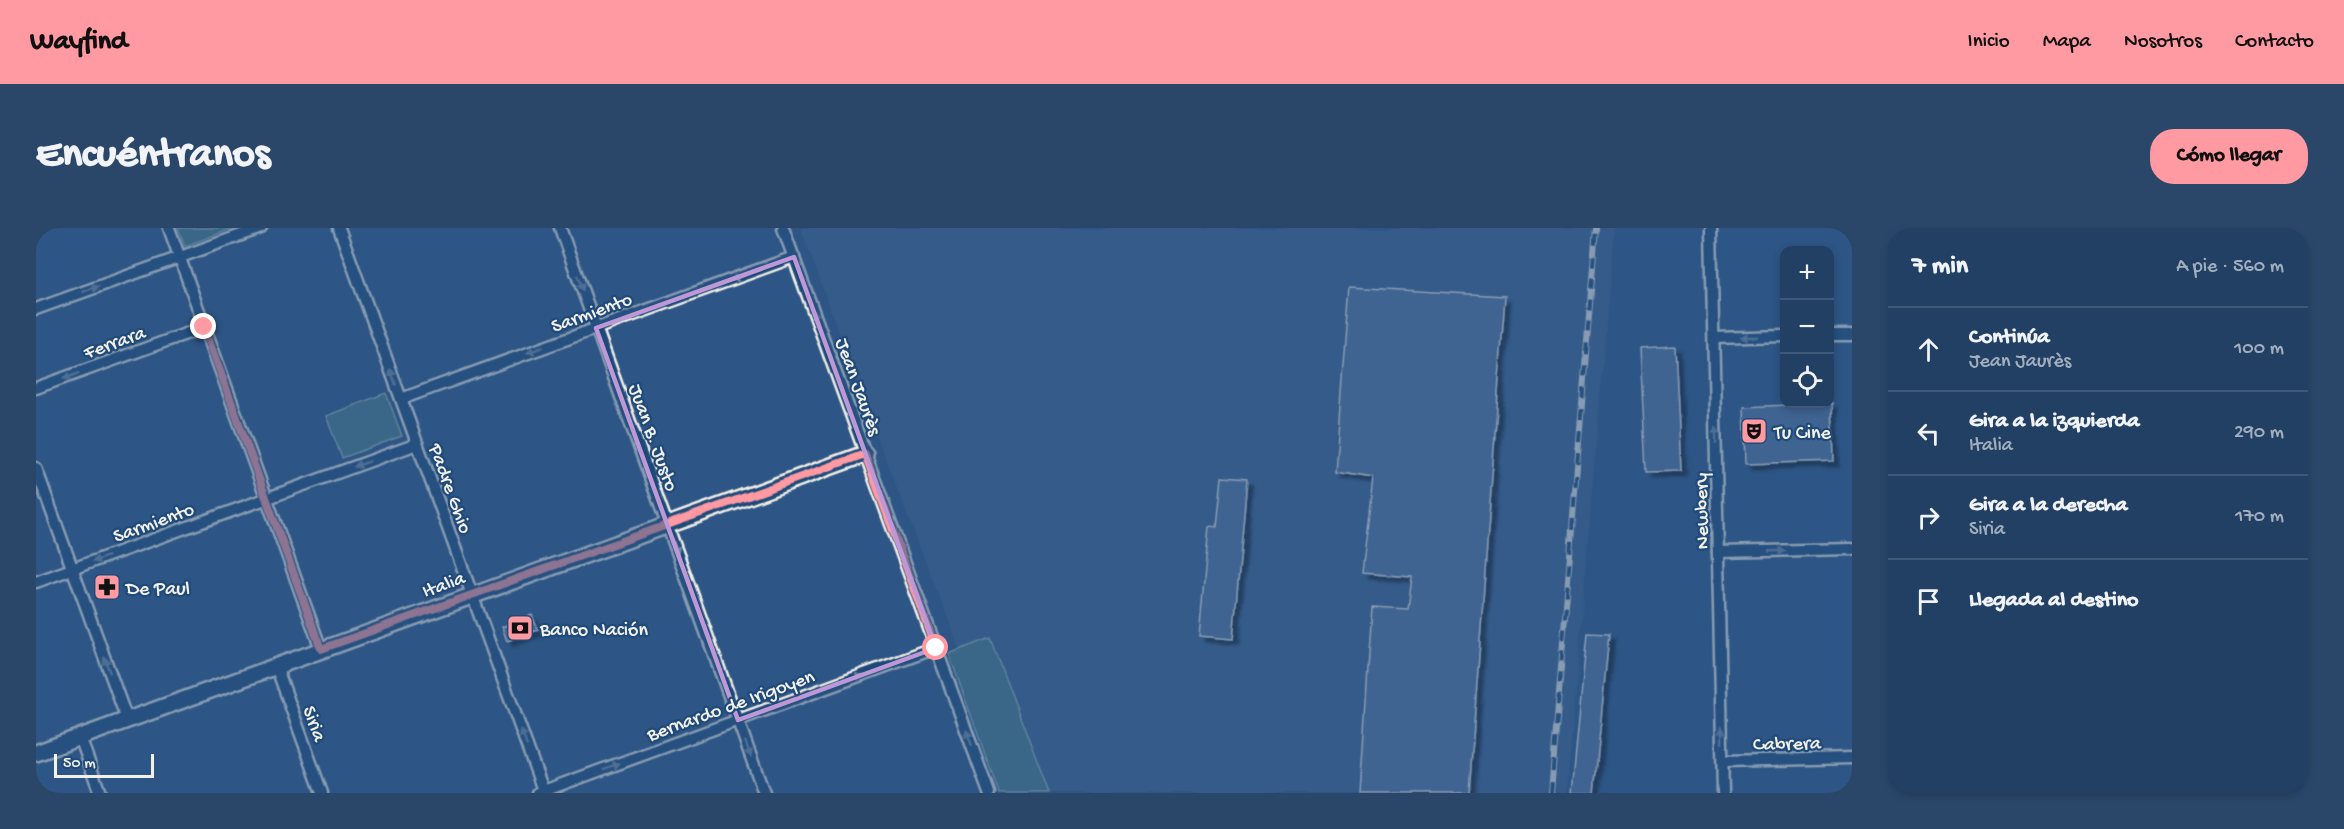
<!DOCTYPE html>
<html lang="es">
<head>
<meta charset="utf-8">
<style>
  body { margin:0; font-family:"Gochi Hand",sans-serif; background:#2a476a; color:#f1f3f6 }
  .controls { position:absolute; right:18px; top:18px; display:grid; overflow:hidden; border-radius:12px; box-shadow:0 3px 9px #0003 }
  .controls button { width:54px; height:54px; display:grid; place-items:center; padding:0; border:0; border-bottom:2px solid #3f5978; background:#224064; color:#f1f3f6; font:30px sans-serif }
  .scale { position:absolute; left:18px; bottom:15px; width:100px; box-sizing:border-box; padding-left:6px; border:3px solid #f4f1e8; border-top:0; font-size:16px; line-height:21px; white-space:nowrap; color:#f4f1e8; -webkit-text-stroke:4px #1f4a7a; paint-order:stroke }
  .stop { position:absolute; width:18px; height:18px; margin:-14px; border:4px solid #ff9aa2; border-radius:50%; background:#fff }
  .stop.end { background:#ff9aa2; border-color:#fff; box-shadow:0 2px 6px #0008 }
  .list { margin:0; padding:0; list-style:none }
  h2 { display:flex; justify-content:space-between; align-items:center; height:78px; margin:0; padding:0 24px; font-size:26px }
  h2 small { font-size:20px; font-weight:400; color:#a2afbf }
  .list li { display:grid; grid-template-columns:39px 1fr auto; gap:18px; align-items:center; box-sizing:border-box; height:84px; padding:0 24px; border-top:2px solid #3f5978 }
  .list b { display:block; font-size:22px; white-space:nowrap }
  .list p { margin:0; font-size:20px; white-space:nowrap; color:#a2afbf }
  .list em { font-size:20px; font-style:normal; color:#a2afbf }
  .icon { flex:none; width:33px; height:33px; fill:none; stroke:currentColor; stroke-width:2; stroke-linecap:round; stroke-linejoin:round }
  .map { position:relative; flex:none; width:1816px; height:565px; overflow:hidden; border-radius:24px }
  header { display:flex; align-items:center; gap:36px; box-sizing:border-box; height:84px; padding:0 30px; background:#ff9aa2; color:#111 }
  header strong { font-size:28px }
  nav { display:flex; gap:33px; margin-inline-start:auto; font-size:21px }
  .intro { display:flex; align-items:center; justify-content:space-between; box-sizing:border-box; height:144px; padding:0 36px }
  h1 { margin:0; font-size:42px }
  .button { padding:15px 27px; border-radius:24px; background:#ff9aa2; color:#111; font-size:21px; font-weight:700 }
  main { display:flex; gap:36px; padding:0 36px }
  aside { flex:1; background:#224064; border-radius:24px; box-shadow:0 3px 9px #0003 }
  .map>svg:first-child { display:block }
</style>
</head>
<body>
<header>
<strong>Wayfind</strong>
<nav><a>Inicio</a><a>Mapa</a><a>Nosotros</a><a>Contacto</a></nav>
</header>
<div class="intro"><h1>Encuéntranos</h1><a class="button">Cómo llegar</a></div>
<main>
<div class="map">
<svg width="1816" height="565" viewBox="0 0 1816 565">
  <defs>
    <filter id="shadow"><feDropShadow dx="5.5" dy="5.5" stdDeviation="1.5" flood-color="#0009"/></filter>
  </defs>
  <rect width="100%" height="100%" fill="#2d5585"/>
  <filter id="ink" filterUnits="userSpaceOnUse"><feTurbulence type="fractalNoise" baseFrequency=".0167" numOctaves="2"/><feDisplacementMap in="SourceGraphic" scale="12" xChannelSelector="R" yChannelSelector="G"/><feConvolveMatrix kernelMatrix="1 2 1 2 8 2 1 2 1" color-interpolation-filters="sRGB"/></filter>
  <g filter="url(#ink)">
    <!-- built -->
    <path fill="#3e6290" d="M765,0H1578L1531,565H1013L955,410L924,422L841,210Z"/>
    <!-- green -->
    <g fill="#487d8b" stroke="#9eb7ba" stroke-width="1.5">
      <path d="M142,0H198L149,18Z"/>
      <path d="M350,165L366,208L306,230L290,188Z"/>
      <path d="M954,410L1013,565H963L913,426Z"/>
    </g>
    <!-- building -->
    <g fill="#5776a2" stroke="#f4f1e8" stroke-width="1.5" filter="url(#shadow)">
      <path d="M1313,59L1469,68L1433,565H1324L1336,379L1372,381L1376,349L1326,345L1337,250L1299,244Z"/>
      <path d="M1639,118L1645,243L1610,244L1604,120Z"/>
      <path d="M1796,175L1798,233L1710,236L1708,179Z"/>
      <path d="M1186,249L1211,251L1197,411L1163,408L1173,298L1181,299Z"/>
      <path d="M496,387L502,402L471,413L466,399Z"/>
      <path d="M1551,405L1573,406L1558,565H1536Z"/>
    </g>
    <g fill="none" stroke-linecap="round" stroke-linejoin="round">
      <defs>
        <g id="street">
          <path d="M133,0L285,421"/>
          <path d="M303,0L508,565"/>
          <path d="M524,0L728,565"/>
          <path d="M747,0L953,565"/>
          <path d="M1675,0L1687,565"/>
          <path d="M0,81L225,0"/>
          <path d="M1794,107H1816"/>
          <path d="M1678,110L1748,108"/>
          <path d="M0,160L169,99"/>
          <path d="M365,171L758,29"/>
          <path d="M0,240L91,492"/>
          <path d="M1682,324L1816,321"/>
          <path d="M0,354L381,216"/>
          <path d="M240,438L286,565"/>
          <path d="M44,509L64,565"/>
          <path d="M1687,533L1816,530"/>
          <path d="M502,565L900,420"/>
        </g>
        <path id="secondary" d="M0,525L829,226"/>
      </defs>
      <!-- street casing -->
      <use href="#street" stroke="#f4f1e8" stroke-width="15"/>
      <!-- secondary casing -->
      <use href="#secondary" stroke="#f4f1e8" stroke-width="20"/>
      <!-- street -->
      <use href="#street" stroke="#1f4a7a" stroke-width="10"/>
      <!-- secondary -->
      <use href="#secondary" stroke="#1f4a7a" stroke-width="15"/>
      <defs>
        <path id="rail" d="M1515,565L1560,0"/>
      </defs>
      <!-- rail casing -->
      <use href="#rail" stroke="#f4f1e8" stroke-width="6"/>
      <!-- rail -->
      <use href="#rail" stroke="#1f4a7a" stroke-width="4" stroke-dasharray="11" stroke-linecap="butt"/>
    </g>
    <!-- one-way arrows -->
    <defs><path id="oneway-solid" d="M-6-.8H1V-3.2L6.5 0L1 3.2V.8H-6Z" transform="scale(1.5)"/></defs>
    <g fill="#748da6">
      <use href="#oneway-solid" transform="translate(703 49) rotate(160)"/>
      <use href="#oneway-solid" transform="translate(544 55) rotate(70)"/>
      <use href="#oneway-solid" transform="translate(55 61) rotate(-20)"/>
      <use href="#oneway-solid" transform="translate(780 90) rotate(-110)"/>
      <use href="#oneway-solid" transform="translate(1713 109) rotate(179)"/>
      <use href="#oneway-solid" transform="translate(499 122) rotate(160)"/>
      <use href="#oneway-solid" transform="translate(35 148) rotate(160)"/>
      <use href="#oneway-solid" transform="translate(357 149) rotate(-110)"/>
      <use href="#oneway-solid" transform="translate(1680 207) rotate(-91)"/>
      <use href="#oneway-solid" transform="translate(326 236) rotate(160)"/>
      <use href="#oneway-solid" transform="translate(639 318) rotate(70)"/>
      <use href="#oneway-solid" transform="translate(1741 323) rotate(-2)"/>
      <use href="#oneway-solid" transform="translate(64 331) rotate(160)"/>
      <use href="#oneway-solid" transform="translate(71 437) rotate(-110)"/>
      <use href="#oneway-solid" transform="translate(819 450) rotate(-20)"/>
      <use href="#oneway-solid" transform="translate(1686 507) rotate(-91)"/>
      <use href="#oneway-solid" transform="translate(488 510) rotate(-110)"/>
      <use href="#oneway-solid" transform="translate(933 510) rotate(-110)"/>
      <use href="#oneway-solid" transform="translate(712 521) rotate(70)"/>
      <use href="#oneway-solid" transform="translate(576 538) rotate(-20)"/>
    </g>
  </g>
  <g fill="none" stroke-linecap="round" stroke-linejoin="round" filter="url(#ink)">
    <!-- route -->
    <path stroke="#ff9aa2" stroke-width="8" d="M168,99L285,421L829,226L900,420"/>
  </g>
  <!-- marked area -->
  <path d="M0 0H1816V565H0ZM758,29L900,420L702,492L560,100Z" fill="#2d5585" fill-opacity=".55" fill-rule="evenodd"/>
  <path fill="none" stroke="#be98d6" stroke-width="4.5" stroke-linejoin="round" d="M758,29L900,420L702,492L560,100Z"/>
  <!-- icons -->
  <defs>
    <symbol id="theatre-square" viewBox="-11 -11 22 22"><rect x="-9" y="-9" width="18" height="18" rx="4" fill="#ff9aa2" stroke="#1f4a7a"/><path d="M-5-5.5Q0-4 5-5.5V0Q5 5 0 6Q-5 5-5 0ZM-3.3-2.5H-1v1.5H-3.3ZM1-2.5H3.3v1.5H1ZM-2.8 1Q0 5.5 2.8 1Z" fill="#111"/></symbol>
    <symbol id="pharmacy-square" viewBox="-11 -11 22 22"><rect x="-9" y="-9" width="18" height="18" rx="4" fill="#ff9aa2" stroke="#1f4a7a"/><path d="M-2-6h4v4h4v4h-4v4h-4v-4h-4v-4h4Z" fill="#111"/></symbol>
    <symbol id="bank-square" viewBox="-11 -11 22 22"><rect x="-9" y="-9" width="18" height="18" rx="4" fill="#ff9aa2" stroke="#1f4a7a"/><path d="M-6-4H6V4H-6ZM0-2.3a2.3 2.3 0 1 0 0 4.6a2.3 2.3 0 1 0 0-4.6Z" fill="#111"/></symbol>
  </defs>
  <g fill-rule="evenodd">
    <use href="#theatre-square" x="1703" y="188" width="30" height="30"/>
    <use href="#pharmacy-square" x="56" y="344" width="30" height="30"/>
    <use href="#bank-square" x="469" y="385" width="30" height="30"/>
  </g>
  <g text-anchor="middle" stroke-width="4.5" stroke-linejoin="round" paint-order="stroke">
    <!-- street labels -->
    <g font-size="20" fill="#f4f1e8" stroke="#1f4a7a">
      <text transform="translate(555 83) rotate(-20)" y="7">Sarmiento</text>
      <text transform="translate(78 113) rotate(-20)" y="7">Ferrara</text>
      <text transform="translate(824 158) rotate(70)" y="7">Jean Jaurès</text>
      <text transform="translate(619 209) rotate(70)" y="7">Juan B. Justo</text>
      <text transform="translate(416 260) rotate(70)" y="7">Padre Ghio</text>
      <text transform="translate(1664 283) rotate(-91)" y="7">Newbery</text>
      <text transform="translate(117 293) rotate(-20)" y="7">Sarmiento</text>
      <text transform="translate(407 355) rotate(-20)" y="7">Italia</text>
      <text transform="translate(694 476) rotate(-20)" y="7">Bernardo de Irigoyen</text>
      <text transform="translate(280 495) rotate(70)" y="7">Siria</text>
      <text transform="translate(1751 514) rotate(-1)" y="7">Cabrera</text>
    </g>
    <!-- poi labels -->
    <g font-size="20" fill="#f4f1e8" stroke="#1f4a7a" text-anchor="start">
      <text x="1738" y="210">Tu Cine</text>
      <text x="90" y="366">De Paul</text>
      <text x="504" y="407">Banco Nación</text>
    </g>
  </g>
</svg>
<div class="controls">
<button>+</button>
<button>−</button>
<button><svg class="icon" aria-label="locate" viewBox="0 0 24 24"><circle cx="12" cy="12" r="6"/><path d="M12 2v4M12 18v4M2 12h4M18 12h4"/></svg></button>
</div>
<div class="scale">50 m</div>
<div class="stop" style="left:900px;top:420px"></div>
<div class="stop end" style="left:168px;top:99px"></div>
</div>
<aside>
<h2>7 min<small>A pie · 560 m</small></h2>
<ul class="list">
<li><svg class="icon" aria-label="ahead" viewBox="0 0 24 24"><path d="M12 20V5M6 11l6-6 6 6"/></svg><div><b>Continúa</b><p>Jean Jaurès</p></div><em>100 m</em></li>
<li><svg class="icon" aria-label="left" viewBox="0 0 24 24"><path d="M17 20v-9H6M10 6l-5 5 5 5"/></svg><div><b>Gira a la izquierda</b><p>Italia</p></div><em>290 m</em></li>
<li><svg class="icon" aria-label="right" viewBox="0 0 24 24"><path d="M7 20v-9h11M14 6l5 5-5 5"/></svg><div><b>Gira a la derecha</b><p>Siria</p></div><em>170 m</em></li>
<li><svg class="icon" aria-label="arrive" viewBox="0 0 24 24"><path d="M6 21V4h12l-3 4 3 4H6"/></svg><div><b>Llegada al destino</b></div></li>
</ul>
</aside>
</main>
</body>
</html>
